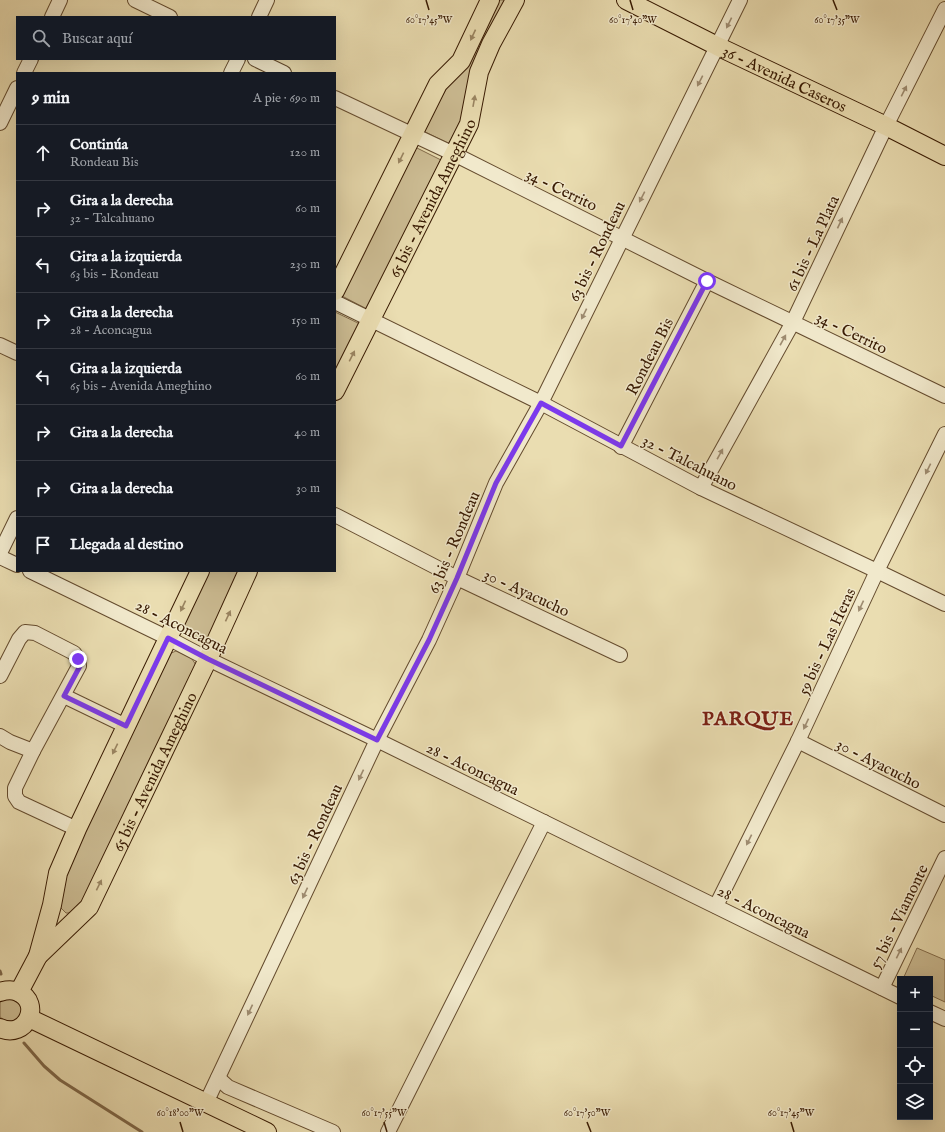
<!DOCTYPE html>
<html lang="es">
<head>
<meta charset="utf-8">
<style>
  body { margin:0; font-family:"IM FELL English",serif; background:#20242c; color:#f1f3f6 }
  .controls { position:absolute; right:12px; bottom:12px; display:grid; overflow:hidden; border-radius:0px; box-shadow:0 4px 16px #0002 }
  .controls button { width:36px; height:36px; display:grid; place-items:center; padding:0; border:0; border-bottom:1px solid #363941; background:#171b24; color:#f1f3f6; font:20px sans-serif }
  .stop { position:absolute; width:12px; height:12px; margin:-9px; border:3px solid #7c3aed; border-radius:50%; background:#fff }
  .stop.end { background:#7c3aed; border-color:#fff; box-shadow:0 1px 4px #0008 }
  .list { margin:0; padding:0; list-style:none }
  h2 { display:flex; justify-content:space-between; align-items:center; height:52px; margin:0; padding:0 16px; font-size:17px }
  h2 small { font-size:13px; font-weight:400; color:#9ea1a6 }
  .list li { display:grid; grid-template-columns:26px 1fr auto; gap:12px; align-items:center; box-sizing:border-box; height:56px; padding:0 16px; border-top:1px solid #363941 }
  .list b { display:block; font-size:15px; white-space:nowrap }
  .list p { margin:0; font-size:13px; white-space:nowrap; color:#9ea1a6 }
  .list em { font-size:13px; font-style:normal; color:#9ea1a6 }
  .icon { flex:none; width:22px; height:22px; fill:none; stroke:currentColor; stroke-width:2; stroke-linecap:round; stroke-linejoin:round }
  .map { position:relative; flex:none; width:945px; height:1132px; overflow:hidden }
  .search { position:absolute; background:#171b24; box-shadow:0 4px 16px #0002; left:16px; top:16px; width:320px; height:44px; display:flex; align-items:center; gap:10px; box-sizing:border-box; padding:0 14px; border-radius:0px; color:#9ea1a6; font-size:15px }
  .panel { position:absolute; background:#171b24; box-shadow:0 4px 16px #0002; left:16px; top:72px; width:320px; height:500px; border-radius:0px }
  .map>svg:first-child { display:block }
</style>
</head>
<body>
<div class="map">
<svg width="945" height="1132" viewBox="0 0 945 1132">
  <rect width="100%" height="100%" fill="#eaddb1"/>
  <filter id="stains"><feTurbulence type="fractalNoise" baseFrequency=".005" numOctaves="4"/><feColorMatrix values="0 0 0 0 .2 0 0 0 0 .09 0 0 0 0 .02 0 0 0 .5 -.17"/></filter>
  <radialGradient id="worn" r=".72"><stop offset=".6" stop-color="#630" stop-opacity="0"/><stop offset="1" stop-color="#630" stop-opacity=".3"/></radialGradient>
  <!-- green -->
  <g fill="#ccbc93" stroke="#826b4a">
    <path d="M495,0H507L465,114L450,144L423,131Z"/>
    <path d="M415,147L441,160L367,309L342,296Z"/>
    <path d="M335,312L360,324L335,375Z"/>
    <path d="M207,571H242L207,645L179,632Z"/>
    <path d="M176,651L192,659L196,665L80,908L73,913H66L60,907L61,879L169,654Z"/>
    <path d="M917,948L945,960V1002L930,995V979H903Z"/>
    <path d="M4,998H17L23,1009L18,1019C11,1022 6,1022 0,1017V1003Z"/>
  </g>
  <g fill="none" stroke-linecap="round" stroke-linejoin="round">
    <!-- stream -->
    <g stroke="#7e6748" stroke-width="3">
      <path d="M0,971L1,974"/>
      <path d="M24,1043L44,1066L60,1080L142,1132"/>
    </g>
    <defs>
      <g id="minor">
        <path d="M135,0L170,17"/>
        <path d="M52,17L60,0"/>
        <path d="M259,17L267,0"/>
        <path d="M255,59L284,73"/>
        <path d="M24,73L31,59"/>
        <path d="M231,73L238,59"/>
        <path d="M335,98L454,154L707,281L945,396"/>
        <path d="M0,123L17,88"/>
        <path d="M335,302L541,403L701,488L877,571L945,604"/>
        <path d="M0,345L17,353"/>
        <path d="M621,447L707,281"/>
        <path d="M701,488L793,322L886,126L945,9"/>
        <path d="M335,515L457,578L620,655"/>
        <path d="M0,553L17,518"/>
        <path d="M0,557L17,565"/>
        <path d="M30,571L168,638L208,659L377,740L900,997"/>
        <path d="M0,676L19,639L25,632L35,633L74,653L78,659L79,666L33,751L15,788V796L19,802L77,829"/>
        <path d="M64,696L126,726"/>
        <path d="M0,736L10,742L33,751"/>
        <path d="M798,741L945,815"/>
        <path d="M716,906L798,741L877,571L945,434"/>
        <path d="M882,988L945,858"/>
        <path d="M930,1012L945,1019"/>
        <path d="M218,1078L228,1087L333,1132"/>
        <path d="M206,1103L377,740L429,640L457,578L496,483L541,403L740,0"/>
        <path d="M388,1132L544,822"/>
      </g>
      <g id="major">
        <path id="s1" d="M626,0L717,46L886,126L945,156"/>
        <path d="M335,291L438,84L461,61L490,0"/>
        <path id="s2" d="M335,391L469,124L479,72L491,44L515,0"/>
        <path id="s3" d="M38,956L89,907L208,659L248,571"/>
        <path d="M0,992C6,990 12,989 18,992C43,1003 26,1040 0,1028"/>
        <path d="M19,992L38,956L52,905L58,873L77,829L200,571"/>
        <path d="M29,1018L267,1132"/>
      </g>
    </defs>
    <!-- minor casing -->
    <use href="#minor" stroke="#644b2e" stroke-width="16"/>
    <!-- major casing -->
    <use href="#major" stroke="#381a02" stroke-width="20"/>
    <!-- minor -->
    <use href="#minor" stroke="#f1e9cc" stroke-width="14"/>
    <!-- major -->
    <use href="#major" stroke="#eaddb1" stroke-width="18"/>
  </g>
  <!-- one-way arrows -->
  <defs><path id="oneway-solid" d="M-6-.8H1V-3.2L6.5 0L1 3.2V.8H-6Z"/></defs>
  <g fill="#9e8c71">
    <use href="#oneway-solid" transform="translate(729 23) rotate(116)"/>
    <use href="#oneway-solid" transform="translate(700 81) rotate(117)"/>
    <use href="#oneway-solid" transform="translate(904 91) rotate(-63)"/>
    <use href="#oneway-solid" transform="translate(642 197) rotate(117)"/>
    <use href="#oneway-solid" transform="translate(840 223) rotate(-65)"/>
    <use href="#oneway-solid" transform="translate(584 314) rotate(116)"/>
    <use href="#oneway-solid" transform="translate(783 340) rotate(-61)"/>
    <use href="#oneway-solid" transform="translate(720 454) rotate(-61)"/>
    <use href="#oneway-solid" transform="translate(928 469) rotate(116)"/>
    <use href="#oneway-solid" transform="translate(861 606) rotate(115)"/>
    <use href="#oneway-solid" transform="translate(806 724) rotate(115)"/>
    <use href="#oneway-solid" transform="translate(361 775) rotate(115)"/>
    <use href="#oneway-solid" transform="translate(749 840) rotate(116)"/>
    <use href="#oneway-solid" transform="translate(305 893) rotate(115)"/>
    <use href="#oneway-solid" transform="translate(899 953) rotate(-64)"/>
    <use href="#oneway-solid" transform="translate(250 1010) rotate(115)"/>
  </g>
  <g fill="#9a8562">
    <use href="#oneway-solid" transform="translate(473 35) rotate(115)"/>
    <use href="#oneway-solid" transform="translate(474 101) rotate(-80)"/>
    <use href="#oneway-solid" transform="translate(401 158) rotate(116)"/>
    <use href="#oneway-solid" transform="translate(352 356) rotate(-63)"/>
    <use href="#oneway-solid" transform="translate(183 606) rotate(115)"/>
    <use href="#oneway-solid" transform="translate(228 616) rotate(-65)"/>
    <use href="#oneway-solid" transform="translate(115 749) rotate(116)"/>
    <use href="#oneway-solid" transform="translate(99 885) rotate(-64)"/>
  </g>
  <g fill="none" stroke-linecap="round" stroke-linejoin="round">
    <!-- route -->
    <path stroke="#7c3aed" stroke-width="5" d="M78,659L80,666L64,696L126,726L168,638L208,659L377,740L429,640L457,578L496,483L541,403L621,446L707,281"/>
  </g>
  <!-- ticks -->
  <path fill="none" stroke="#381a02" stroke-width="1.5" d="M426,0L429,10M630,0L633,10M833,0L837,10M180,1122L183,1132M384,1122L387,1132M587,1122L591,1132M791,1122L794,1132"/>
  <g text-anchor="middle" stroke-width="3" stroke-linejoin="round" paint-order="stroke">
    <!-- street labels -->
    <g font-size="16" fill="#381a02" stroke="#f1e9cc">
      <text dy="6" stroke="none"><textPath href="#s1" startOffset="177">36 - Avenida Caseros</textPath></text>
      <text transform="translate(562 189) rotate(26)" y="6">34 - Cerrito</text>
      <text dy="6" stroke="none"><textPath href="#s2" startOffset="216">65 bis - Avenida Ameghino</textPath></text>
      <text transform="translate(812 243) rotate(-65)" y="6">61 bis - La Plata</text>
      <text transform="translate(596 251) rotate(-64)" y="6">63 bis - Rondeau</text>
      <text transform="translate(852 332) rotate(26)" y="6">34 - Cerrito</text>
      <text transform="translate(649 356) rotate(-63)" y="6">Rondeau Bis</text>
      <text transform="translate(690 462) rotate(27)" y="6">32 - Talcahuano</text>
      <text transform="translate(453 542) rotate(-67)" y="6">63 bis - Rondeau</text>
      <text transform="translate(527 592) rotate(25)" y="6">30 - Ayacucho</text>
      <text transform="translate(182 626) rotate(27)" y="6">28 - Aconcagua</text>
      <text transform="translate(826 641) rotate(-65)" y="6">59 bis - Las Heras</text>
      <text transform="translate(879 763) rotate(27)" y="6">30 - Ayacucho</text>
      <text transform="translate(473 768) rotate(26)" y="6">28 - Aconcagua</text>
      <text dy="6" stroke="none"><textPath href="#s3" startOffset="221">65 bis - Avenida Ameghino</textPath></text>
      <text transform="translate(314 834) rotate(-65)" y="6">63 bis - Rondeau</text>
      <text transform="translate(764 911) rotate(26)" y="6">28 - Aconcagua</text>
      <text transform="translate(898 916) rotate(-64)" y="6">57 bis - Viamonte</text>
    </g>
    <!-- district labels -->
    <g font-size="20" font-weight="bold" letter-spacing="1" fill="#7a1f14" stroke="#f1e9cc">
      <text x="748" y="725">PARQUE</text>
    </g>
  </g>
  <g font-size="10" text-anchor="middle" fill="#381a02" stroke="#f1e9cc" stroke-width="3" stroke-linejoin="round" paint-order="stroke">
    <text x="429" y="23">60°17'45"W</text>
    <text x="633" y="23">60°17'40"W</text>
    <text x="837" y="23">60°17'35"W</text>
    <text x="180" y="1116">60°18'00"W</text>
    <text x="384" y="1116">60°17'55"W</text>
    <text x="587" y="1116">60°17'50"W</text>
    <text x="791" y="1116">60°17'45"W</text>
  </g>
  <rect width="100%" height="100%" filter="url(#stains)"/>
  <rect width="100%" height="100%" fill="url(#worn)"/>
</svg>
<div class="controls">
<button>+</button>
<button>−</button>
<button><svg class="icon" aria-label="locate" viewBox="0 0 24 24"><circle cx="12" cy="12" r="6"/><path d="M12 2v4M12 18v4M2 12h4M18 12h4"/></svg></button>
<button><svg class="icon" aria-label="layers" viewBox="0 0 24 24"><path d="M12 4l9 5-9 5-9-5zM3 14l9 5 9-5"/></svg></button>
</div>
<div class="stop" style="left:707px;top:281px"></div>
<div class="stop end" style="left:78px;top:659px"></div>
<div class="search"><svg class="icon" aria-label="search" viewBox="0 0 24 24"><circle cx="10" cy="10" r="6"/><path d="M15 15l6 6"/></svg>Buscar aquí</div>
<section class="panel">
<h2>9 min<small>A pie · 690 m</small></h2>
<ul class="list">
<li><svg class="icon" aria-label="ahead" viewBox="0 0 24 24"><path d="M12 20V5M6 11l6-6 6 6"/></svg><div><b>Continúa</b><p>Rondeau Bis</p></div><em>120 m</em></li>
<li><svg class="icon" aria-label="right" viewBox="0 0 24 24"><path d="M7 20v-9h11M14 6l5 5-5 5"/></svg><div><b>Gira a la derecha</b><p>32 - Talcahuano</p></div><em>60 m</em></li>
<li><svg class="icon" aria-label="left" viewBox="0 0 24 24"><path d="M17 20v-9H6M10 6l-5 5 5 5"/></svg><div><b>Gira a la izquierda</b><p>63 bis - Rondeau</p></div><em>230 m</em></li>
<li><svg class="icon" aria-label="right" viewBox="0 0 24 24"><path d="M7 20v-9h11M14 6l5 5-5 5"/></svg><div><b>Gira a la derecha</b><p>28 - Aconcagua</p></div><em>150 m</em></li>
<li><svg class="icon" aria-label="left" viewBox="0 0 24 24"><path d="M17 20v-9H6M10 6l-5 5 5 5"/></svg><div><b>Gira a la izquierda</b><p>65 bis - Avenida Ameghino</p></div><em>60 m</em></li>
<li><svg class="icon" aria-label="right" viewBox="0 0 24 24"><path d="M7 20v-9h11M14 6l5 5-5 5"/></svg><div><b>Gira a la derecha</b></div><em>40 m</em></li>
<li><svg class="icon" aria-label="right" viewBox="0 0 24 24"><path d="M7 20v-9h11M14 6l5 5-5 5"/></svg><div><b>Gira a la derecha</b></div><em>30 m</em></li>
<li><svg class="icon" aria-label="arrive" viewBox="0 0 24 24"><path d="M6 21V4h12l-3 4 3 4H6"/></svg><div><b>Llegada al destino</b></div></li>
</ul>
</section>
</div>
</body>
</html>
